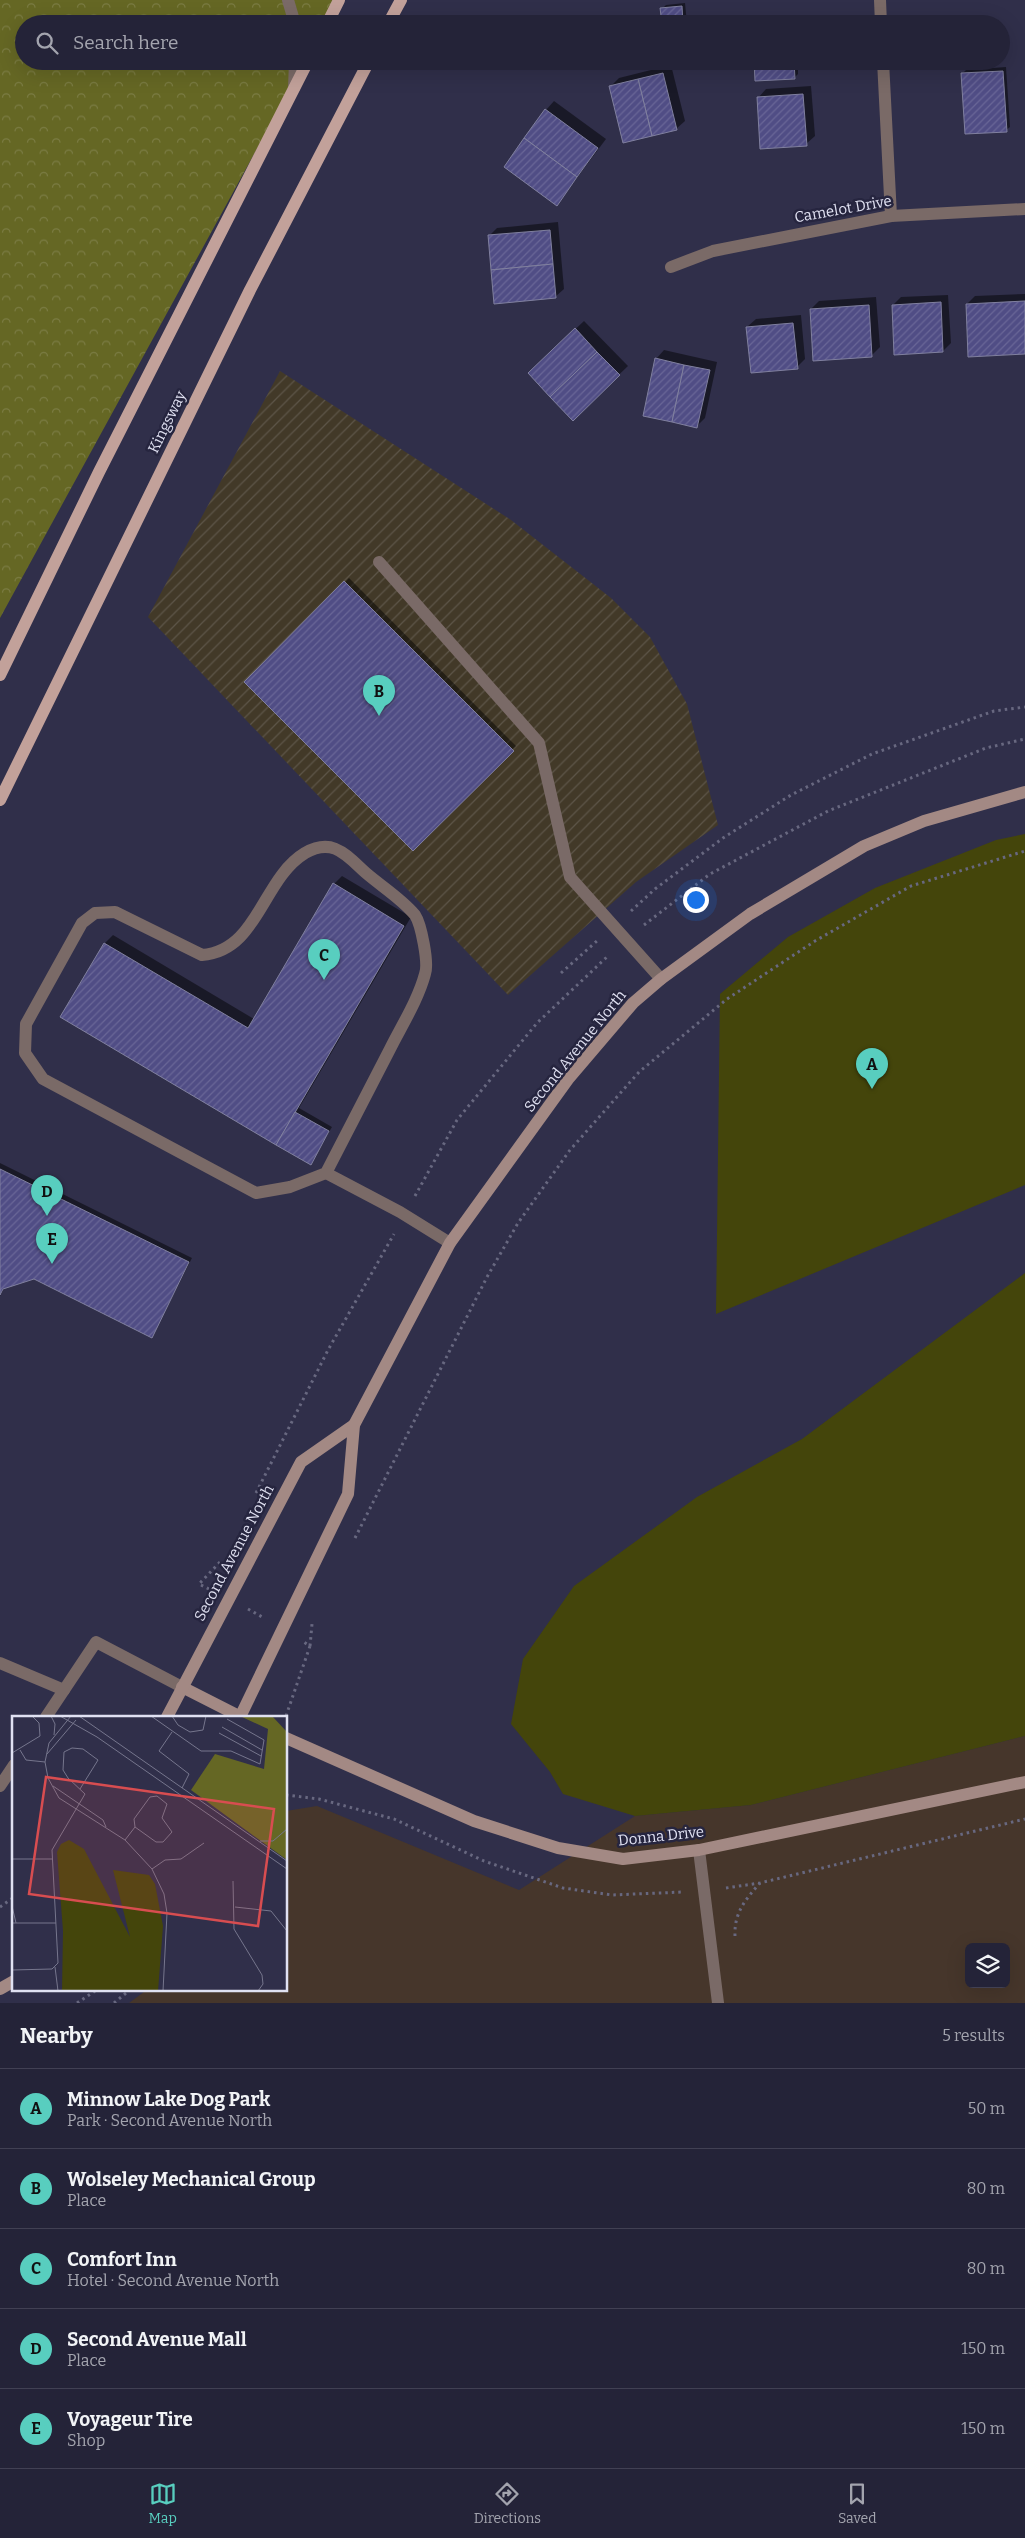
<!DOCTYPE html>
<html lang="en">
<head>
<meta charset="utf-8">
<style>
  body { margin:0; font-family:Bitter,serif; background:#302f43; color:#f1f3f6 }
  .controls { position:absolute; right:15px; bottom:15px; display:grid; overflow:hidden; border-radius:8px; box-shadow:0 5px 20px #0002 }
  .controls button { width:45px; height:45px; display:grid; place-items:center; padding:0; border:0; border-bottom:1px solid #414053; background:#242338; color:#f1f3f6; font:25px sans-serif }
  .you { position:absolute; left:695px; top:899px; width:18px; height:18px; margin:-12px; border:4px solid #fff; border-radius:50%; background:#1a73e8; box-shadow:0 0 0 8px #1a73e833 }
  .badge { display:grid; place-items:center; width:32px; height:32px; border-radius:50%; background:#58cebf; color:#111; font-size:16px; font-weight:700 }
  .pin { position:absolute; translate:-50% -41px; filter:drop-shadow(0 1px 2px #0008) }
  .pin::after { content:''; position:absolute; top:26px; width:18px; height:15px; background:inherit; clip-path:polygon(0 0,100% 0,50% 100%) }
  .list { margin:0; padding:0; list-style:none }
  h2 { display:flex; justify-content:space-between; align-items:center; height:65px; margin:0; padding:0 20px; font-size:21px }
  h2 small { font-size:16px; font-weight:400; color:#a3a4ae }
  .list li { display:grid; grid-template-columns:32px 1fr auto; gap:15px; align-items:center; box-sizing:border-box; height:80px; padding:0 20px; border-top:1px solid #414053 }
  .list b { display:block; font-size:19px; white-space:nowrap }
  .list p { margin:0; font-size:16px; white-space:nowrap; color:#a3a4ae }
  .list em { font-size:16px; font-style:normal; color:#a3a4ae }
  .icon { flex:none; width:28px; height:28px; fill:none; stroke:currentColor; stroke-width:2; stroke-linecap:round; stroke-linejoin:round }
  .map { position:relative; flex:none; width:1025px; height:2003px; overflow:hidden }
  .search { position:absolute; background:#242338; box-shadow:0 5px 20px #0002; left:15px; right:15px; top:15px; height:55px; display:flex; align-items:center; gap:12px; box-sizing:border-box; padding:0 18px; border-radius:28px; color:#a3a4ae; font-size:19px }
  .sheet { height:465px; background:#242338 }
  nav { display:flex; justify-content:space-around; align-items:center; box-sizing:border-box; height:70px; border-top:1px solid #414053; background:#242338; font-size:14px; color:#a3a4ae }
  nav a { display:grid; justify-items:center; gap:2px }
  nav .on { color:#58cebf }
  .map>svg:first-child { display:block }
</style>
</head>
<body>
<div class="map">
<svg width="1025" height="2003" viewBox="0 0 1025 2003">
  <defs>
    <pattern id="industrial-furrows" width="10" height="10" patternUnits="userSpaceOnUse" patternTransform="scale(1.25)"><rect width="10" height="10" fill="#423928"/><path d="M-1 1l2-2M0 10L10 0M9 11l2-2" fill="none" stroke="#5d5548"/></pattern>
    <pattern id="forest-crowns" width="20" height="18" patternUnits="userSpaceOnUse" patternTransform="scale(1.25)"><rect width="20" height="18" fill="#656724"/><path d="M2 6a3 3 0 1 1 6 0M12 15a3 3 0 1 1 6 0" fill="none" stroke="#7b7c44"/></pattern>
    <pattern id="building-hatch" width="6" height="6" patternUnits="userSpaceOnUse" patternTransform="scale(1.25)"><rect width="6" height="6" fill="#504d85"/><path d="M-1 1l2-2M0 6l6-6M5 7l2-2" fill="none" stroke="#696697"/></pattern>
  </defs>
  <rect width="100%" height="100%" fill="#302f4a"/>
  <!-- commercial -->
  <path fill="#46362b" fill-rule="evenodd" d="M1025,1736V2003H129L148,1989H286V1811L317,1806L519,1890L635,1816L751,1805ZM969,1947H1006V1984H969Z"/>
  <!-- industrial -->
  <path fill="url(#industrial-furrows)" d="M280,371L511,520L611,598L650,637L687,704L718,825L636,882L508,995L148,617Z"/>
  <!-- green -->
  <g fill="#44450b">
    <path d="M1025,834V1185L716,1314L720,994L788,937L875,888L996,840Z"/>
    <path d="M1025,1273V1736L751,1805L635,1816L563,1794L550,1772L511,1724L523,1659L574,1586L697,1497L802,1439Z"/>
  </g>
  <!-- forest -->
  <path fill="url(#forest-crowns)" d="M0,0H336L324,24H24V61H305L0,618Z"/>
  <!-- shadow -->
  <g fill="#0007">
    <path d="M685,3L687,24H663L662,9L666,5Z"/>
    <path d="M795,17V24H753L757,19Z"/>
    <path d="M1001,28H1005L1006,56L1001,60Z"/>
    <path d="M755,61H798V74L794,78Z"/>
    <path d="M671,65L685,121L676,129L611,86L619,78Z"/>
    <path d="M1006,67L1010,127L1006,130L962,74L966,70Z"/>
    <path d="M811,86L815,136L806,144L758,98L766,89Z"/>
    <path d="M554,101L606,139L557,204L546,110Z"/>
    <path d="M558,222L564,289L555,297L489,236L497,228Z"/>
    <path d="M1025,294V353L967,304L975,296Z"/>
    <path d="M948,295L951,343L943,351L893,305L901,297Z"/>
    <path d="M876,297L880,347L872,355L811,309L819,301Z"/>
    <path d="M801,315L805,359L797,367L747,327L756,319Z"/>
    <path d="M584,321L628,366L573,419L529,373Z"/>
    <path d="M664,350L717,362L705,418L697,426L656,359Z"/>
    <path d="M349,578L516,746L413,850L246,682Z"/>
    <path d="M342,876L411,917L299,1108L332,1127L310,1163L105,943L113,935L254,1019L334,884Z"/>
    <path d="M0,1163L192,1258L152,1336L34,1278L5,1287L0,1296Z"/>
  </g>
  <!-- building -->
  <g fill="url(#building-hatch)" stroke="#80809f">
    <path d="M682,6L683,24H662L660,8Z"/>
    <path d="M791,20L792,24H752V23Z"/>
    <path d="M754,61H794L795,79L755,81Z"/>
    <path d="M1003,71L1007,132L965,134L961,73Z"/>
    <path d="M663,73L677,130L652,136L638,79Z"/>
    <path d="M638,79L652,136L623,143L609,86Z"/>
    <path d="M803,94L807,146L760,149L757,97Z"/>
    <path d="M545,109L598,148L577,177L524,138Z"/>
    <path d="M524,138L577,177L557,206L504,167Z"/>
    <path d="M550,230L553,264L491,270L488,235Z"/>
    <path d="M553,264L556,298L494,304L491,270Z"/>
    <path d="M1025,301V354L968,357L966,304Z"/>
    <path d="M941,302L943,352L894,355L892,305Z"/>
    <path d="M869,305L872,357L813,361L810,309Z"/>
    <path d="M793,323L798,369L751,373L746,327Z"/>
    <path d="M575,328L597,352L550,397L528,373Z"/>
    <path d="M597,352L620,375L573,421L550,397Z"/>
    <path d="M655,358L684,365L672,422L643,416Z"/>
    <path d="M684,365L710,370L697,428L672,422Z"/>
    <path d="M344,581L514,751L413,851L244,682Z"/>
    <path d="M333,883L404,926L276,1145L60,1017L104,943L248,1028Z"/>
    <path d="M295,1112L329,1131L311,1165L276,1145Z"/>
    <path d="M0,1169L189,1262L152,1338L34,1279L3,1289L0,1295Z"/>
  </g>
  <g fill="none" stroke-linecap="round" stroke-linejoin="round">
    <!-- path -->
    <g stroke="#686880" stroke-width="3" stroke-dasharray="2.5 4" stroke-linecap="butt">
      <path d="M631,911L655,889L723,838L791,795L872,754L994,711L1025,707"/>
      <path d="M644,925L710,874L828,811L986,748L1025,739"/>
      <path d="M561,973L598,940"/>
      <path d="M415,1196L457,1120L537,1023L609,955"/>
      <path d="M256,1493L328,1350L394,1234"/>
      <path d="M355,1538L487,1277L518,1223L570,1150L639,1072L727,999L815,941L911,886L1025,851"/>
      <path d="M209,1589L199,1584L221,1561"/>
      <path d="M248,1609L264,1618"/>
      <path d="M310,1646L312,1624"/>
      <path d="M286,1716L310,1646L302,1641"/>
      <path d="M286,1795L319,1799L394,1819L484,1861L563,1888L612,1895L683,1892"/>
      <path d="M726,1888L760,1883L1025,1819"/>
      <path d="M0,1907L14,1897"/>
      <path d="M735,1936C734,1913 745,1900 760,1883"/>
      <path d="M77,2003L98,1989"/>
      <path d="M114,2003L131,1989"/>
    </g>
    <!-- lane -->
    <g stroke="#7a6a67" stroke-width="12">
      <path d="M288,0L295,24"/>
      <path d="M294,88L295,61"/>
      <path d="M379,562L539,743L570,877L661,979"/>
      <path d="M326,1173C347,1132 369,1090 390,1049C402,1025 418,1000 425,974C429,963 421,924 415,915C402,899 381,886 366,873C346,855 333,837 305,853C262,879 258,951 202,955L115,912L95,913L82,923L26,1024L25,1053L43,1079L256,1193L290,1187L326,1173L400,1212L450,1243"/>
      <path d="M0,1663L64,1690"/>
      <path d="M46,1717L96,1642L182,1687"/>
      <path d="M0,1786L14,1765"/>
      <path d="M699,1850L718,2003"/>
    </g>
    <!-- street -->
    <g stroke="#7a6a67" stroke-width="12">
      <path d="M880,0L881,24"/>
      <path d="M883,61L891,216"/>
      <path d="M671,267L713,251L891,216L1025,209"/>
    </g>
    <!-- secondary -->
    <g stroke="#a38984" stroke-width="12">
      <path d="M182,1687L241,1717"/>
      <path d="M167,1717L301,1462L354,1425"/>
      <path d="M240,1717L348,1494L354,1425L450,1243L569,1078L633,1003L661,979L750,914L864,846L924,821L1025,792"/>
      <path d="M286,1738L474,1821L558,1848L623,1859L699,1850L1025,1782"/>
      <path d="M0,1989L14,1981"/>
    </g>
    <!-- primary -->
    <g stroke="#c2a19a" stroke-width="12">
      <path d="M327,24L339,0"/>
      <path d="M388,24L401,0"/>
      <path d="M0,675L99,472L308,61"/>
      <path d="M0,800L250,290L369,61"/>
    </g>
  </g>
  <g text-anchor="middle" stroke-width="5" stroke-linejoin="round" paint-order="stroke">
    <!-- street labels -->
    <g font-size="15" fill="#e0e1f2" stroke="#26253f">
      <text transform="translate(843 209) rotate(-10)" y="5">Camelot Drive</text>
      <text transform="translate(167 422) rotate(-64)" y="5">Kingsway</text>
      <text transform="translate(575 1051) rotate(-51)" y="5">Second Avenue North</text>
      <text transform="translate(234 1553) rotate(-62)" y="5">Second Avenue North</text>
      <text transform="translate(661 1836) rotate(-6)" y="5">Donna Drive</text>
    </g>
  </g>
  <!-- overview -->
  <g transform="translate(12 1716)">
    <rect width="275" height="275" fill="#302f4a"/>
    <path d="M57,124L72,133L118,221L101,154L137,159L143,168L151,210L146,275H50L51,215L45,136L49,128Z" fill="#44450b"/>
    <path d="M260,0L275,16V144L179,74L203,38L252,53L256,13L230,1Z" fill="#656724"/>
    <path fill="none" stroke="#76768d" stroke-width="1" d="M39,0L43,8L42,19M48,0L85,21L275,153M59,0L37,27L33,46L36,62L47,82L113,124L140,153L152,178L155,197L151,275M67,0L275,145M139,0L189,35H219L248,48L252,24L215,3M160,0L166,9L178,16L191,14L194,0M210,11L250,34M160,16L147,35L177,58L170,72M207,17L249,40M8,34L14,44L33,46M0,37L28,20L27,7L20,0M35,38L64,4M41,70L91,104L94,111M113,124L123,111L122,103L138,81L145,80L155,88L150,102L160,116L151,126H144L123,111M248,125H261L275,113M0,143H40M140,153L153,144L169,143L192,127M221,165L222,213L250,259L251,268L246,275M0,190L4,207M223,191L259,195L275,215M0,207H44M43,251L46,275M0,254L40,253L46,247L40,134L73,78L56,62L51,54L52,36L60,32L71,33L86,44L68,73"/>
    <path fill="#d84d50" fill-opacity="0.15" stroke="#d84d50" stroke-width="2.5" d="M34,61L262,93L246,210L17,178Z"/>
    <rect width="275" height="275" fill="none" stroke="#e0e1f2" stroke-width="2.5"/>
  </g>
</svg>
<div class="controls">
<button><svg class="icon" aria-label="layers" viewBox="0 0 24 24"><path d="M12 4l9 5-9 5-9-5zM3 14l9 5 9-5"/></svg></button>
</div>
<div class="you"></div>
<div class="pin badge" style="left:872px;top:1089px">A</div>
<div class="pin badge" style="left:379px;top:716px">B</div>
<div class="pin badge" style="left:324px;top:980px">C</div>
<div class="pin badge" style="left:47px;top:1216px">D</div>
<div class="pin badge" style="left:52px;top:1264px">E</div>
<div class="search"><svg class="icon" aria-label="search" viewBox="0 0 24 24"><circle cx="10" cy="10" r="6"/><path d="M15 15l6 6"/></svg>Search here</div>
</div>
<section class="sheet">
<h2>Nearby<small>5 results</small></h2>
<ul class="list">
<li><span class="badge">A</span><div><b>Minnow Lake Dog Park</b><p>Park · Second Avenue North</p></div><em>50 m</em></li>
<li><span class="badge">B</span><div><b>Wolseley Mechanical Group</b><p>Place</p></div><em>80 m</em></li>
<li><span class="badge">C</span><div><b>Comfort Inn</b><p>Hotel · Second Avenue North</p></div><em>80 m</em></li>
<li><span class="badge">D</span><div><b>Second Avenue Mall</b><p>Place</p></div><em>150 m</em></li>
<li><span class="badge">E</span><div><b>Voyageur Tire</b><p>Shop</p></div><em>150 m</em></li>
</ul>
</section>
<nav>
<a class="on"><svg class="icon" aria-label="map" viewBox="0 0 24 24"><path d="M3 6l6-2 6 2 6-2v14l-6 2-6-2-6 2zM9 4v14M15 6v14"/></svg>Map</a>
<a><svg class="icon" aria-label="directions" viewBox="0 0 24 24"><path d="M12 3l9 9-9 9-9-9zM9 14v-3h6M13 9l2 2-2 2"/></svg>Directions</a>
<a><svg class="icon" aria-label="saved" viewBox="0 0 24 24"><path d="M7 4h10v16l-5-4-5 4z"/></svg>Saved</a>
</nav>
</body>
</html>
